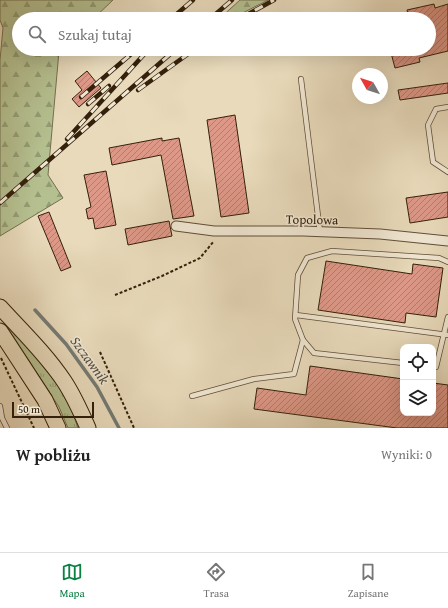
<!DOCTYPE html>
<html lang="pl">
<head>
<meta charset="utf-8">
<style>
  body { margin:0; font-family:"Gentium Book Plus",serif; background:#f6f6f6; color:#222 }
  .controls { position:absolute; right:12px; bottom:12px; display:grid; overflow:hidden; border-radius:8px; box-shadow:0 4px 16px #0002 }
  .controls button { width:36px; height:36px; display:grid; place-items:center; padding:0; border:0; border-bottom:1px solid #e0e0e0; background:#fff; color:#222; font:20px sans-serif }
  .compass { position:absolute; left:352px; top:68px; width:36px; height:36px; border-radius:50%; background:#fff; box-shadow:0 4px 16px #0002; rotate:309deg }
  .scale { position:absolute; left:12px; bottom:10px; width:82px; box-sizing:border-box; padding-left:4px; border:2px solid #34200b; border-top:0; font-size:11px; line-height:14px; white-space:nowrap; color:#34200b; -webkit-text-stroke:3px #f0e7d3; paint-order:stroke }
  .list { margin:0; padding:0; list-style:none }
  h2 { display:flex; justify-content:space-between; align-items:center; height:52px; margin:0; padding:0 16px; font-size:17px }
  h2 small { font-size:13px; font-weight:400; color:#767676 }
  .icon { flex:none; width:22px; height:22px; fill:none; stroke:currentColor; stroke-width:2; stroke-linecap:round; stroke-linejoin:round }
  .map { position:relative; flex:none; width:448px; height:428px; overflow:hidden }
  .search { position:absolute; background:#fff; box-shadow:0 4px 16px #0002; left:12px; right:12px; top:12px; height:44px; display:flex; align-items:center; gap:10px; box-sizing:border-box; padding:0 14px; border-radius:22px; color:#767676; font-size:15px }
  .sheet { height:124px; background:#fff }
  nav { display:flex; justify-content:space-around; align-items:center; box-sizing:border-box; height:56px; border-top:1px solid #e0e0e0; background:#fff; font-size:11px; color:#767676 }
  nav a { display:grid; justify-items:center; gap:2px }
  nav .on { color:#0b8043 }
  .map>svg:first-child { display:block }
</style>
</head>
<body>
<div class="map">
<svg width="448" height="428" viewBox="0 0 448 428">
  <defs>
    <pattern id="grass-tufts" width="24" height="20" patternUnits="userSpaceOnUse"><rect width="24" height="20" fill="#b5c090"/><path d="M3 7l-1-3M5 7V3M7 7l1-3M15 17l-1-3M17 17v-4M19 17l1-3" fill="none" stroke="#949c74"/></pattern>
    <pattern id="forest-firs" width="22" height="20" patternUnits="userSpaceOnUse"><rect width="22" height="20" fill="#b5c090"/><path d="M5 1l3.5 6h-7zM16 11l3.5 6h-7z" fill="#949c74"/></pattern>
    <pattern id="building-hatch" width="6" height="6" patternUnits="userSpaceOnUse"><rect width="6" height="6" fill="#dd9888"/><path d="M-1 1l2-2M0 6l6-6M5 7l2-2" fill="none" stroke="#b47c6d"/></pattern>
  </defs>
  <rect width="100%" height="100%" fill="#e8dabb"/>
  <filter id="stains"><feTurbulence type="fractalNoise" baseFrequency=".005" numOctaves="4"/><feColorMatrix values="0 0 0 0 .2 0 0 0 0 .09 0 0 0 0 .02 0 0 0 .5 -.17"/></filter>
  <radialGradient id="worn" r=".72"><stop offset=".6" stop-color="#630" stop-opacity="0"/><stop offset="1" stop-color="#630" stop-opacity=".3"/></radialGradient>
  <!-- grass -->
  <path fill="url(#grass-tufts)" stroke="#74704e" d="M0,317C23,342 47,367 65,396C71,406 74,417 78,428H68L59,407Z"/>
  <!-- forest -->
  <g fill="url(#forest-firs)" stroke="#74704e">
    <path d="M0,0H113L93,19H19V49H61L59,51L48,175L63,198L0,236V60L3,28L0,20Z"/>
    <path d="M240,0H268L231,19H219Z"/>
  </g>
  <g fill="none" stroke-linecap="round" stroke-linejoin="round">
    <!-- stream -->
    <path stroke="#747b75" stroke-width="3.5" d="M35,310L66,344L97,387L119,428"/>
  </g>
  <!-- building -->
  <g fill="url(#building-hatch)" stroke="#34200b">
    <path d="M434,4L435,8L448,4V51L419,58L420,62L395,68L390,49H429V19H409L407,10Z"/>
    <path d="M87,71L101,88L79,107L72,99L82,90L75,81Z"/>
    <path d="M448,83V93L400,100L398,90Z"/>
    <path d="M235,115L249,213L221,217L207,120Z"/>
    <path d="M162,138V141L179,138L194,216L173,219L161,155L112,165L109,148Z"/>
    <path d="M106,171L116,225L95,229L93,218L88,219L86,209L91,207L84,175Z"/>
    <path d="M448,192V217L410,223L406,198Z"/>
    <path d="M49,212L71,267L61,271L38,216Z"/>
    <path d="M169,221L172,236L128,245L125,229Z"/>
    <path d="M326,261L412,274L413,264L443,268L436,317L406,313L405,323L318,310Z"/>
    <path d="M310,366L403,379V413H433V383L448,385V428H397L254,409L257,388L306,395Z"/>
  </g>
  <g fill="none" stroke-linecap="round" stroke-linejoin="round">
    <defs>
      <g id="lane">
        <path d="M301,79L320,232"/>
        <path d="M448,107L436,109L428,125L433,162L448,172"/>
        <path d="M296,315L448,335"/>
        <path d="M403,363L314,353L303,340L295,319L298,275L307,258L332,251L439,258L448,262"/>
        <path d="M433,366L436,367L448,317"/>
        <path d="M192,396L254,379L294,374L303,340"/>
        <path d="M0,406L2,418L7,428"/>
      </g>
      <path id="street" d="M176,226L214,231H303L380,234L448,241"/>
      <g id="primary">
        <path d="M0,307C22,331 46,354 64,381C74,396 81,412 88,428"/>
        <path d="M0,331L45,400L58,428"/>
      </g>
    </defs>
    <!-- lane casing -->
    <use href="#lane" stroke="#614e37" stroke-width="6"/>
    <!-- street casing -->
    <use href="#street" stroke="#614e37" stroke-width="11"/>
    <!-- primary casing -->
    <use href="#primary" stroke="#34200b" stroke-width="17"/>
    <!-- path -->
    <g stroke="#34200b" stroke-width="2" stroke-dasharray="3 2" stroke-linecap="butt">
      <path d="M115,295L162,276L200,258L214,241"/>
      <path d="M100,352L134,428"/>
      <path d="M1,358L34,428"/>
    </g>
    <!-- lane -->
    <use href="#lane" stroke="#f0e7d3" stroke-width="4.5"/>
    <!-- street -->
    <use href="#street" stroke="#f0e7d3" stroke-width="9"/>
    <!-- primary -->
    <use href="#primary" stroke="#e8dabb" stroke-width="15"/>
    <defs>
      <g id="rail">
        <path d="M171,19L193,0"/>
        <path d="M210,19L232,0"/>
        <path d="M239,19L274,0"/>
        <path d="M138,90L195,49"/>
        <path d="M81,97L137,49"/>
        <path d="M88,104L109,86"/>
        <path d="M67,139L149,49"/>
        <path d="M0,203L176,49"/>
      </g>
    </defs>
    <!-- rail casing -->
    <use href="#rail" stroke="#34200b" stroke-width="4.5"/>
    <!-- rail -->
    <use href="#rail" stroke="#f0e7d3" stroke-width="3" stroke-dasharray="9" stroke-linecap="butt"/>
  </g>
  <g text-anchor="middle" stroke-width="3" stroke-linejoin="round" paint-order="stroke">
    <!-- street labels -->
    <g font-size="13" fill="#34200b" stroke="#f0e7d3">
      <text transform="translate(312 219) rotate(1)" y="5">Topolowa</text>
    </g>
    <!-- water labels -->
    <g font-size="14" font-style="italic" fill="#544d40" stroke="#f0e7d3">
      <text transform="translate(90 360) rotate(54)" y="5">Szczawnik</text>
    </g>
  </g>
  <rect width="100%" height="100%" filter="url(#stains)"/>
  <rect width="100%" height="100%" fill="url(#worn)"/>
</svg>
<div class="controls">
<button><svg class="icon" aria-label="locate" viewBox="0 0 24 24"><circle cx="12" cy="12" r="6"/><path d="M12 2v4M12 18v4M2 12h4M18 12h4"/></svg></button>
<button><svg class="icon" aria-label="layers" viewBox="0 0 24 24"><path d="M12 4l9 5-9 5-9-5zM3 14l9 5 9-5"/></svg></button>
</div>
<svg class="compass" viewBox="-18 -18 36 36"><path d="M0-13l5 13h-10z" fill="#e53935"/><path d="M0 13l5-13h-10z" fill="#767676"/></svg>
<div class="scale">50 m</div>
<div class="search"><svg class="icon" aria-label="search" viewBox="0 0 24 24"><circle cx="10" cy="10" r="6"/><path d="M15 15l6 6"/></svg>Szukaj tutaj</div>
</div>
<section class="sheet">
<h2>W pobliżu<small>Wyniki: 0</small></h2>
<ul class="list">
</ul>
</section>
<nav>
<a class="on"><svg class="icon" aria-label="map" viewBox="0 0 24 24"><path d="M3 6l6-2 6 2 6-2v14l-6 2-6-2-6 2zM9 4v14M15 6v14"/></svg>Mapa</a>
<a><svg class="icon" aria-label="directions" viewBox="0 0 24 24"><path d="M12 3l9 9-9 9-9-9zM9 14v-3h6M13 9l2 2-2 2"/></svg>Trasa</a>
<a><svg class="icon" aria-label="saved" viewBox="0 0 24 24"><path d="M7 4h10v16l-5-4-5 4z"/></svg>Zapisane</a>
</nav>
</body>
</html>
